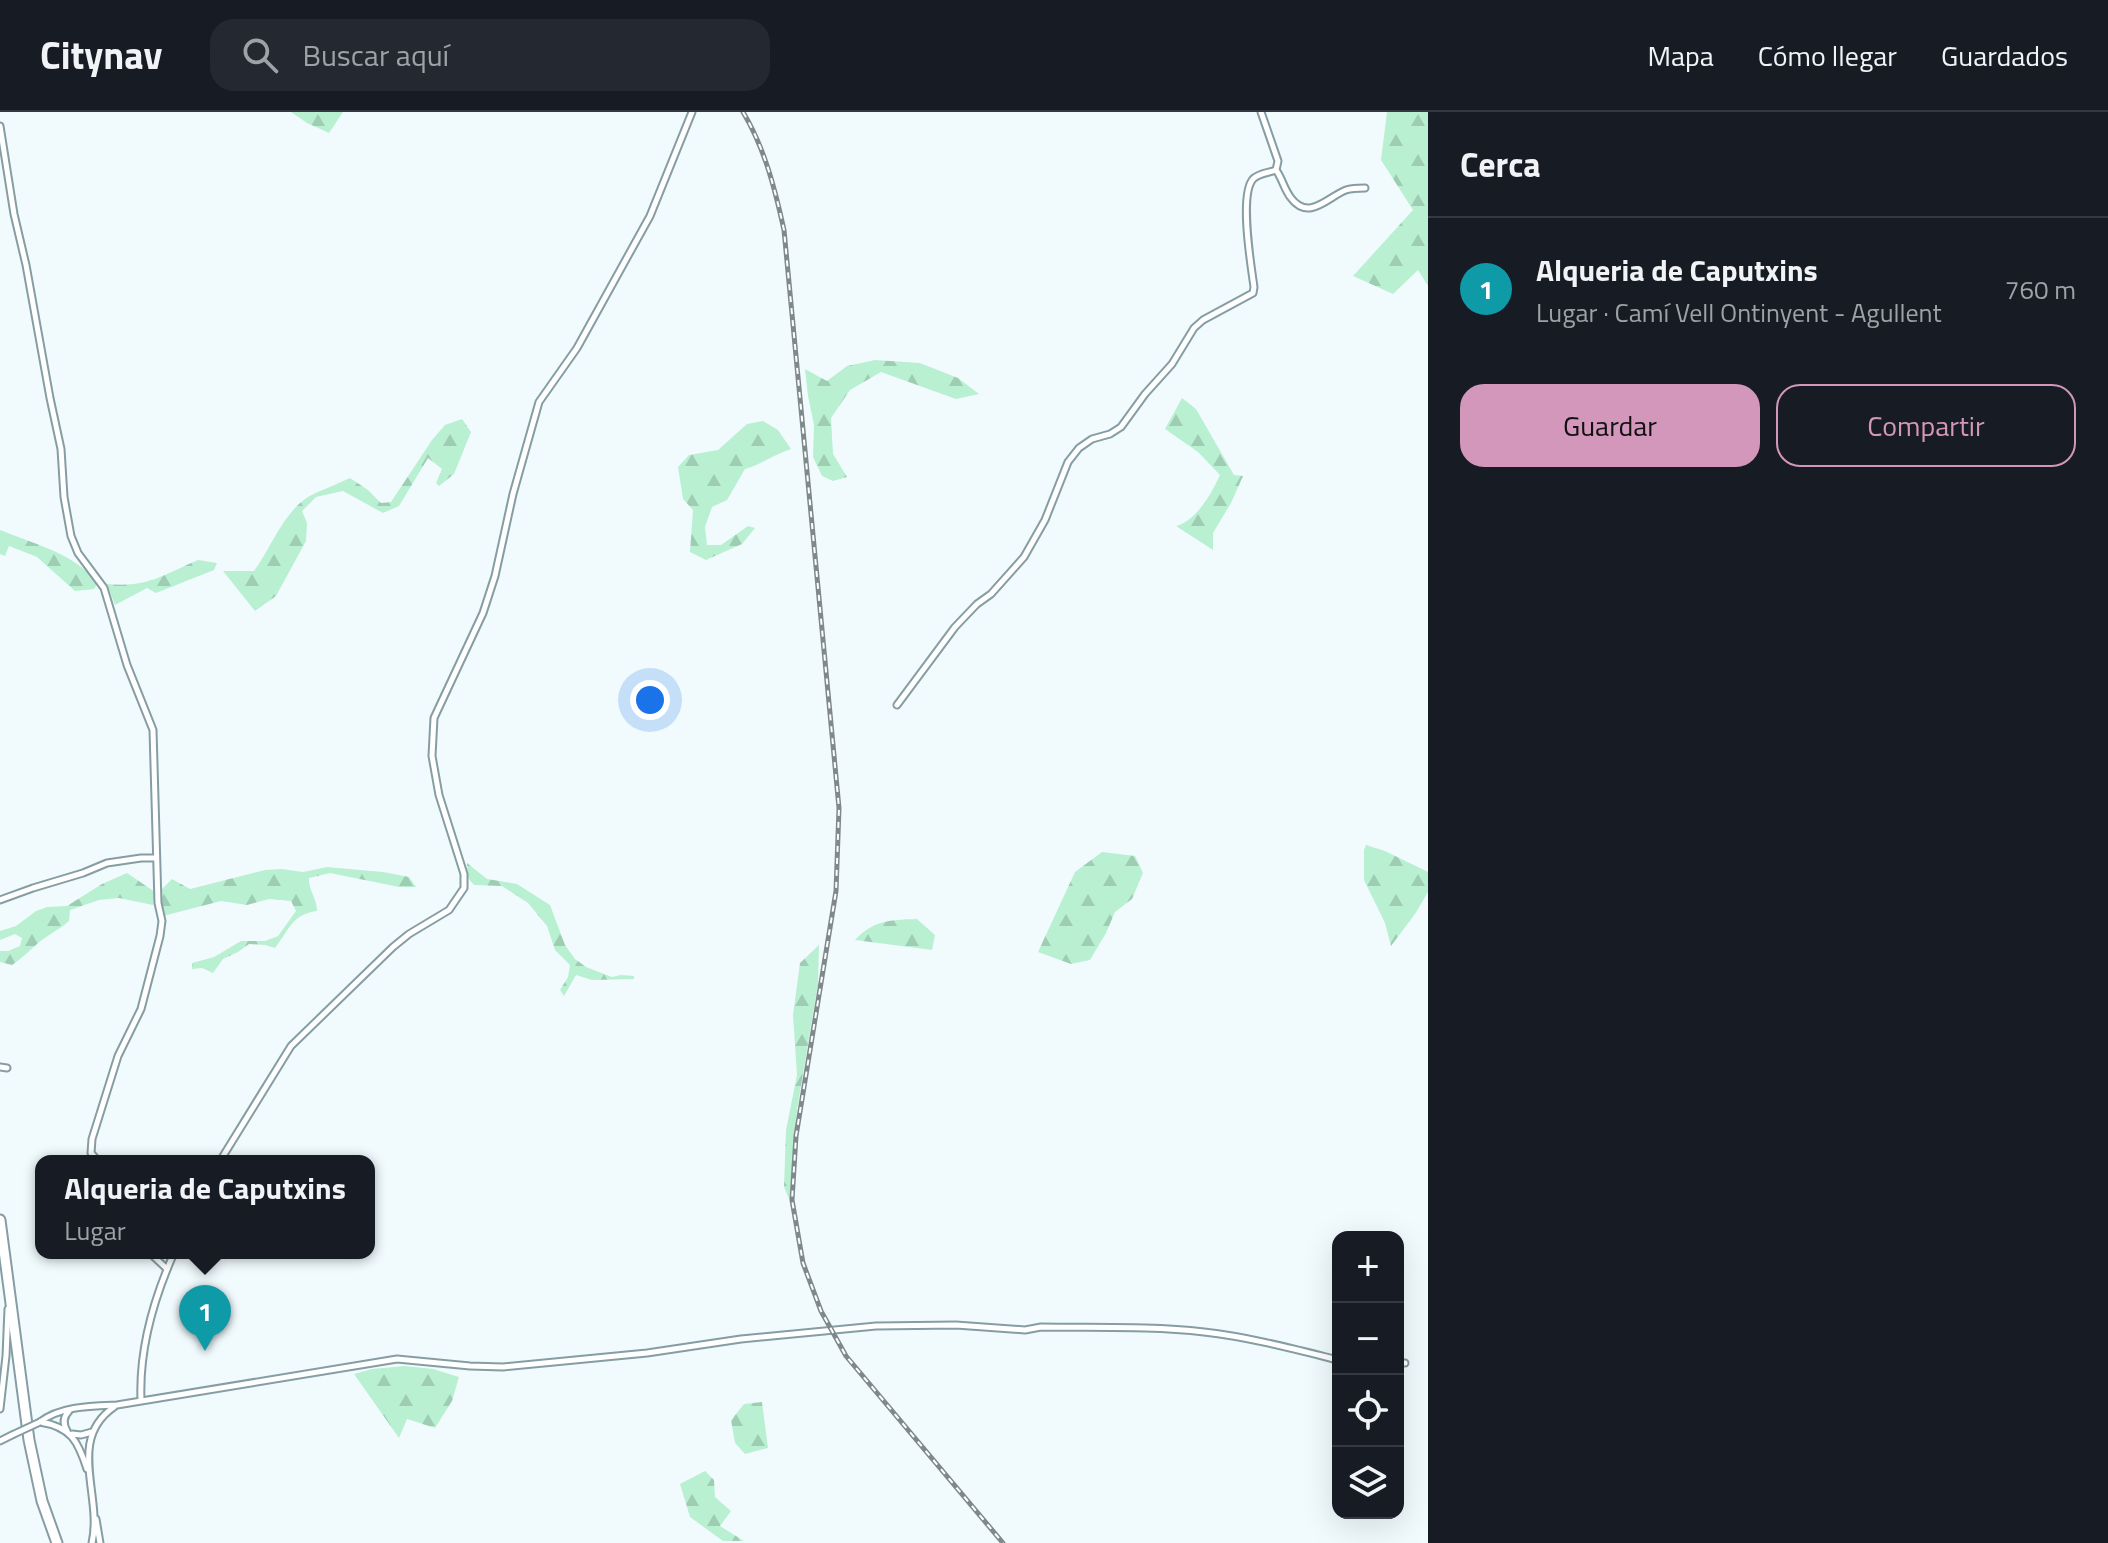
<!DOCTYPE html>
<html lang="es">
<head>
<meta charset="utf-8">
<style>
  body { margin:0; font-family:"Titillium Web",sans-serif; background:#242831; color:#f1f3f6 }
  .controls { position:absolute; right:24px; bottom:24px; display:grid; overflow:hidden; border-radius:16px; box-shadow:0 8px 32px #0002 }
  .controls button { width:72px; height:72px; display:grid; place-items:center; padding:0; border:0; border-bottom:2px solid #363941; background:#171b24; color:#f1f3f6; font:40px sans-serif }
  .you { position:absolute; left:650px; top:588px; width:28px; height:28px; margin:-20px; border:6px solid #fff; border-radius:50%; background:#1a73e8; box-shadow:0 0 0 12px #1a73e833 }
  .badge { display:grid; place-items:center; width:52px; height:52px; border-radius:50%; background:#d297ba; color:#fff; font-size:26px; font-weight:700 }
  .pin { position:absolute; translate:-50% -66px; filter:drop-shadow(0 2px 4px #0008) }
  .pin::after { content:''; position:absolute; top:42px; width:28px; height:24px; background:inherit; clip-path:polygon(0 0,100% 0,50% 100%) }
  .popup { position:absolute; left:35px; top:1043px; width:340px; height:104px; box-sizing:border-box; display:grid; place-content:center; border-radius:16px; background:#171b24; filter:drop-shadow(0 2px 6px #0005); font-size:26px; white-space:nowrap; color:#9ea1a6 }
  .popup b { font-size:30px; color:#f1f3f6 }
  .popup::after { content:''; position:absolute; left:50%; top:100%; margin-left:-16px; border:16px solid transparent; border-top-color:#171b24 }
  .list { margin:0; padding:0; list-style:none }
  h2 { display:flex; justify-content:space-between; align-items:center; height:104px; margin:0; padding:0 32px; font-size:34px }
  h2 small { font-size:26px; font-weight:400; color:#9ea1a6 }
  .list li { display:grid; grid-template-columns:52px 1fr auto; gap:24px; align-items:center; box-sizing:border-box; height:144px; padding:0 32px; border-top:2px solid #363941 }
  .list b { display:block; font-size:30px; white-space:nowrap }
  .list p { margin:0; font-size:26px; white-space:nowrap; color:#9ea1a6 }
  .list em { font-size:26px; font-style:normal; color:#9ea1a6 }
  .actions { display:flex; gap:16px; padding:24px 32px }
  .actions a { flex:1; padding:18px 0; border:2px solid #d297ba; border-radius:24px; text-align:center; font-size:28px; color:#d297ba }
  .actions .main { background:#d297ba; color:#111 }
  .icon { flex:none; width:44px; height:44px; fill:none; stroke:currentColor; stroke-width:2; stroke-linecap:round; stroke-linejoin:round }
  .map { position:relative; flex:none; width:1428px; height:1431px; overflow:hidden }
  header { display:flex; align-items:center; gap:48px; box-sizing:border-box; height:112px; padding:0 40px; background:#171b24; border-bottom:2px solid #363941 }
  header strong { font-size:38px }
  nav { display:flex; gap:44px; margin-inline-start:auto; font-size:28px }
  .search { width:560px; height:72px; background:#242831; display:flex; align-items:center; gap:20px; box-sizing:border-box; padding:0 28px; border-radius:24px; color:#9ea1a6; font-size:30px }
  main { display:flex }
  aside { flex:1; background:#171b24 }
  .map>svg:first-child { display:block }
</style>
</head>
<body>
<header>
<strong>Citynav</strong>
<div class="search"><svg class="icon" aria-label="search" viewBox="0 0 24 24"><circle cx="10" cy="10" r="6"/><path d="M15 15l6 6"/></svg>Buscar aquí</div>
<nav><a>Mapa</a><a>Cómo llegar</a><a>Guardados</a></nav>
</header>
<main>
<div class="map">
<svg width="1428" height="1431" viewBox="0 0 1428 1431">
  <defs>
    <pattern id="forest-firs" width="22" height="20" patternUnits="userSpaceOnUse" patternTransform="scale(2)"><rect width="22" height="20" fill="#b9f0d1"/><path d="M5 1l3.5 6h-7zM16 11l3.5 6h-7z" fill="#9ecdb3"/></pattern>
  </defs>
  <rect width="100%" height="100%" fill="#f1fbfe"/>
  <!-- forest -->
  <g fill="url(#forest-firs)">
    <path d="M291,0H343L329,21L307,11Z"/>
    <path d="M1387,0H1428V174L1418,158L1393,182L1353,164L1413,98L1381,48Z"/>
    <path d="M875,248L920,251L958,266L979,282L956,287L881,260L850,278L831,306L833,342L847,365L833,369L822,364L813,345L814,313L808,284L805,257L827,269L847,254Z"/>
    <path d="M1182,286L1196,297L1234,363L1243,364L1231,391L1213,421V438L1176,414C1196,409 1212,381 1220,363L1198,340L1165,317Z"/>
    <path d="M462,307L471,320L454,362L439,374L436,371L442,357L428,346L399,394L383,401L343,379L316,385L302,399L307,411L306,429L276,484L255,499L223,459H254C271,436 281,405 305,387C315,380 338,372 350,366L368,378L381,391L391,390L432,328L445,313Z"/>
    <path d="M763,309L778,318L791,337C775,342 762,352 745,357L727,388L712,395L705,415L707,433H721L748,414L755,416L742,432L706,448L690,440L693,398L683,387L678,355L689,343L718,338L747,312Z"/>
    <path d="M0,418C34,432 74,441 98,471L94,477L75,479L37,445L9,434L5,444L0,442Z"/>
    <path d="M198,448L217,451L214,458L156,481L147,476L115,493L107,472C147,476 163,463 198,448Z"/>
    <path d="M1366,733L1385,739L1428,760V780L1415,802L1391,834L1385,811L1364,768V738Z"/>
    <path d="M1102,740L1135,744L1143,761L1132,787L1115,800L1106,821L1090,848L1071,852L1038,840L1075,760Z"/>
    <path d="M467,751L487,767L517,772L550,793L565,833L575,847L586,855L612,865L621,863L634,864V867L592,868L576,863L564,884L560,878L568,865L570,853L555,838L547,814L528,791L502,774L474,773L468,766Z"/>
    <path d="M327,755L383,760L409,765L416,775H399L330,761L309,766C308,778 317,786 317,799C291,803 290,817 275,836L265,833L249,832L238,840L223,847L213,861L202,856L192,857V851L214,845L241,829H265L278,824L296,799L291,789L269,787L247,793L221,789L163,804L160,779L172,767L190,777L265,758L282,757L303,760Z"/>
    <path d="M127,761L155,780L153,793L119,786L99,788L70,798L69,809C59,818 47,823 37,832C29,839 21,847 12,853L0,850V839H8L20,834L22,826L15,822L0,828V819L16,814L36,799L47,795L67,794L102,772Z"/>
    <path d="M917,807L935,823L932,838L855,828C873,808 891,808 917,807Z"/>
    <path d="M819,833L818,872L797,998L790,1089L784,1075L786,1018L797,963L793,903L800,851Z"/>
    <path d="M405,1254L433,1257L459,1265L452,1289L435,1316L407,1307L399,1326L354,1262L372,1257Z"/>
    <path d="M762,1290L768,1336L745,1342L735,1331L731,1308L744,1292Z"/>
    <path d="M705,1359L714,1368L715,1385L731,1399L720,1414L744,1429H723L690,1405L680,1372Z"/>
  </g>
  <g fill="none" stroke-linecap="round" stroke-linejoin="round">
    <defs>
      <g id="street">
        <path d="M0,14L14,102L26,153L50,286L61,337L64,385L71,424L78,441L104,476L127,553L153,618L158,791L162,809L160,824L141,897L118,944L92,1027L91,1041L98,1049"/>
        <path d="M1276,58C1282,66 1284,77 1291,86C1309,110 1329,84 1346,78C1352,76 1359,76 1365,76"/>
        <path d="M897,593L955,515L977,492L991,482L1024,445L1045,408L1068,350L1079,336L1092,327L1110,322L1121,315L1145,282L1172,252L1194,216L1203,208L1253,181L1254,175C1251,153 1239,83 1253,67C1259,61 1268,61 1276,58L1278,49L1261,0"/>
        <path d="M0,788L33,776L83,761L107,751L141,746H156"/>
        <path d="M0,955L7,956"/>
        <path d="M220,1049L291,934L393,835L409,822L449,798L464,776V762L439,683L432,644L434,606L483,501L495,464L513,382L539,290L577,236L650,104L692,0"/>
        <path d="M150,1141L167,1157"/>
        <path d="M1398,1251H1405"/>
        <path d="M141,1288C139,1239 154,1186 174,1141"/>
        <path d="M0,1297L6,1244L8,1197"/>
        <path d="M40,1310C60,1294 92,1294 117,1293L397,1247L470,1254L503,1255L647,1241L741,1227L876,1214L956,1213L1025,1218L1041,1215C1096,1216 1150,1214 1204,1220C1249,1225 1294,1237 1338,1248"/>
        <path d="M40,1310C71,1315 78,1329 87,1357"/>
        <path d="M67,1319C63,1312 63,1305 69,1299"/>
        <path d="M72,1322L81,1323L92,1320"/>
        <path d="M0,1329L12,1323"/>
        <path d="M96,1407L100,1431"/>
        <path d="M92,1431C103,1384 66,1328 114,1295"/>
      </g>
      <path id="primary" d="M0,1108L29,1328L42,1389L57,1431"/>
    </defs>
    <!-- street casing -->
    <use href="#street" stroke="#859da3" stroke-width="9"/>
    <!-- primary casing -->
    <use href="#primary" stroke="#859da3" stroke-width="13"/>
    <!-- street -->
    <use href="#street" stroke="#fff" stroke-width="5"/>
    <!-- primary -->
    <use href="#primary" stroke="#fff" stroke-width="9"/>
    <defs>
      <path id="rail" d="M743,0C765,37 775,77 784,118L839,696L836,779L796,1024L792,1088L803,1151L821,1199L846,1244L1003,1431"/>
    </defs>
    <!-- rail casing -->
    <use href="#rail" stroke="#7f898c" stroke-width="5"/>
    <!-- rail -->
    <use href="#rail" stroke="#fff" stroke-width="2" stroke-dasharray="6" stroke-linecap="butt"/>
    <defs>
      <path id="street-bridge" d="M12,1323L40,1310"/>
    </defs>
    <!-- street-bridge casing -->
    <use href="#street-bridge" stroke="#859da3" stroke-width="9" stroke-linecap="butt"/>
    <!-- street-bridge -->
    <use href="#street-bridge" stroke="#fff" stroke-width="5"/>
  </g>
</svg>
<div class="controls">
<button>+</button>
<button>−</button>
<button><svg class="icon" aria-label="locate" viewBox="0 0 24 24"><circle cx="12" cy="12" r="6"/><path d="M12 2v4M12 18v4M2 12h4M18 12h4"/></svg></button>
<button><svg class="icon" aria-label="layers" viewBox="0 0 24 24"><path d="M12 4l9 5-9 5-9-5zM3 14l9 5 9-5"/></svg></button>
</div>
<div class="you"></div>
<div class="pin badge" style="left:205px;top:1239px;background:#0f9aa8">1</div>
<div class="popup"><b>Alqueria de Caputxins</b>Lugar</div>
</div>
<aside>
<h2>Cerca<small></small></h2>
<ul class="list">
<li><span class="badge" style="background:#0f9aa8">1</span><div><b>Alqueria de Caputxins</b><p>Lugar · Camí Vell Ontinyent - Agullent</p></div><em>760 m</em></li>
</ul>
<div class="actions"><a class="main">Guardar</a><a>Compartir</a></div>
</aside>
</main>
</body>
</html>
